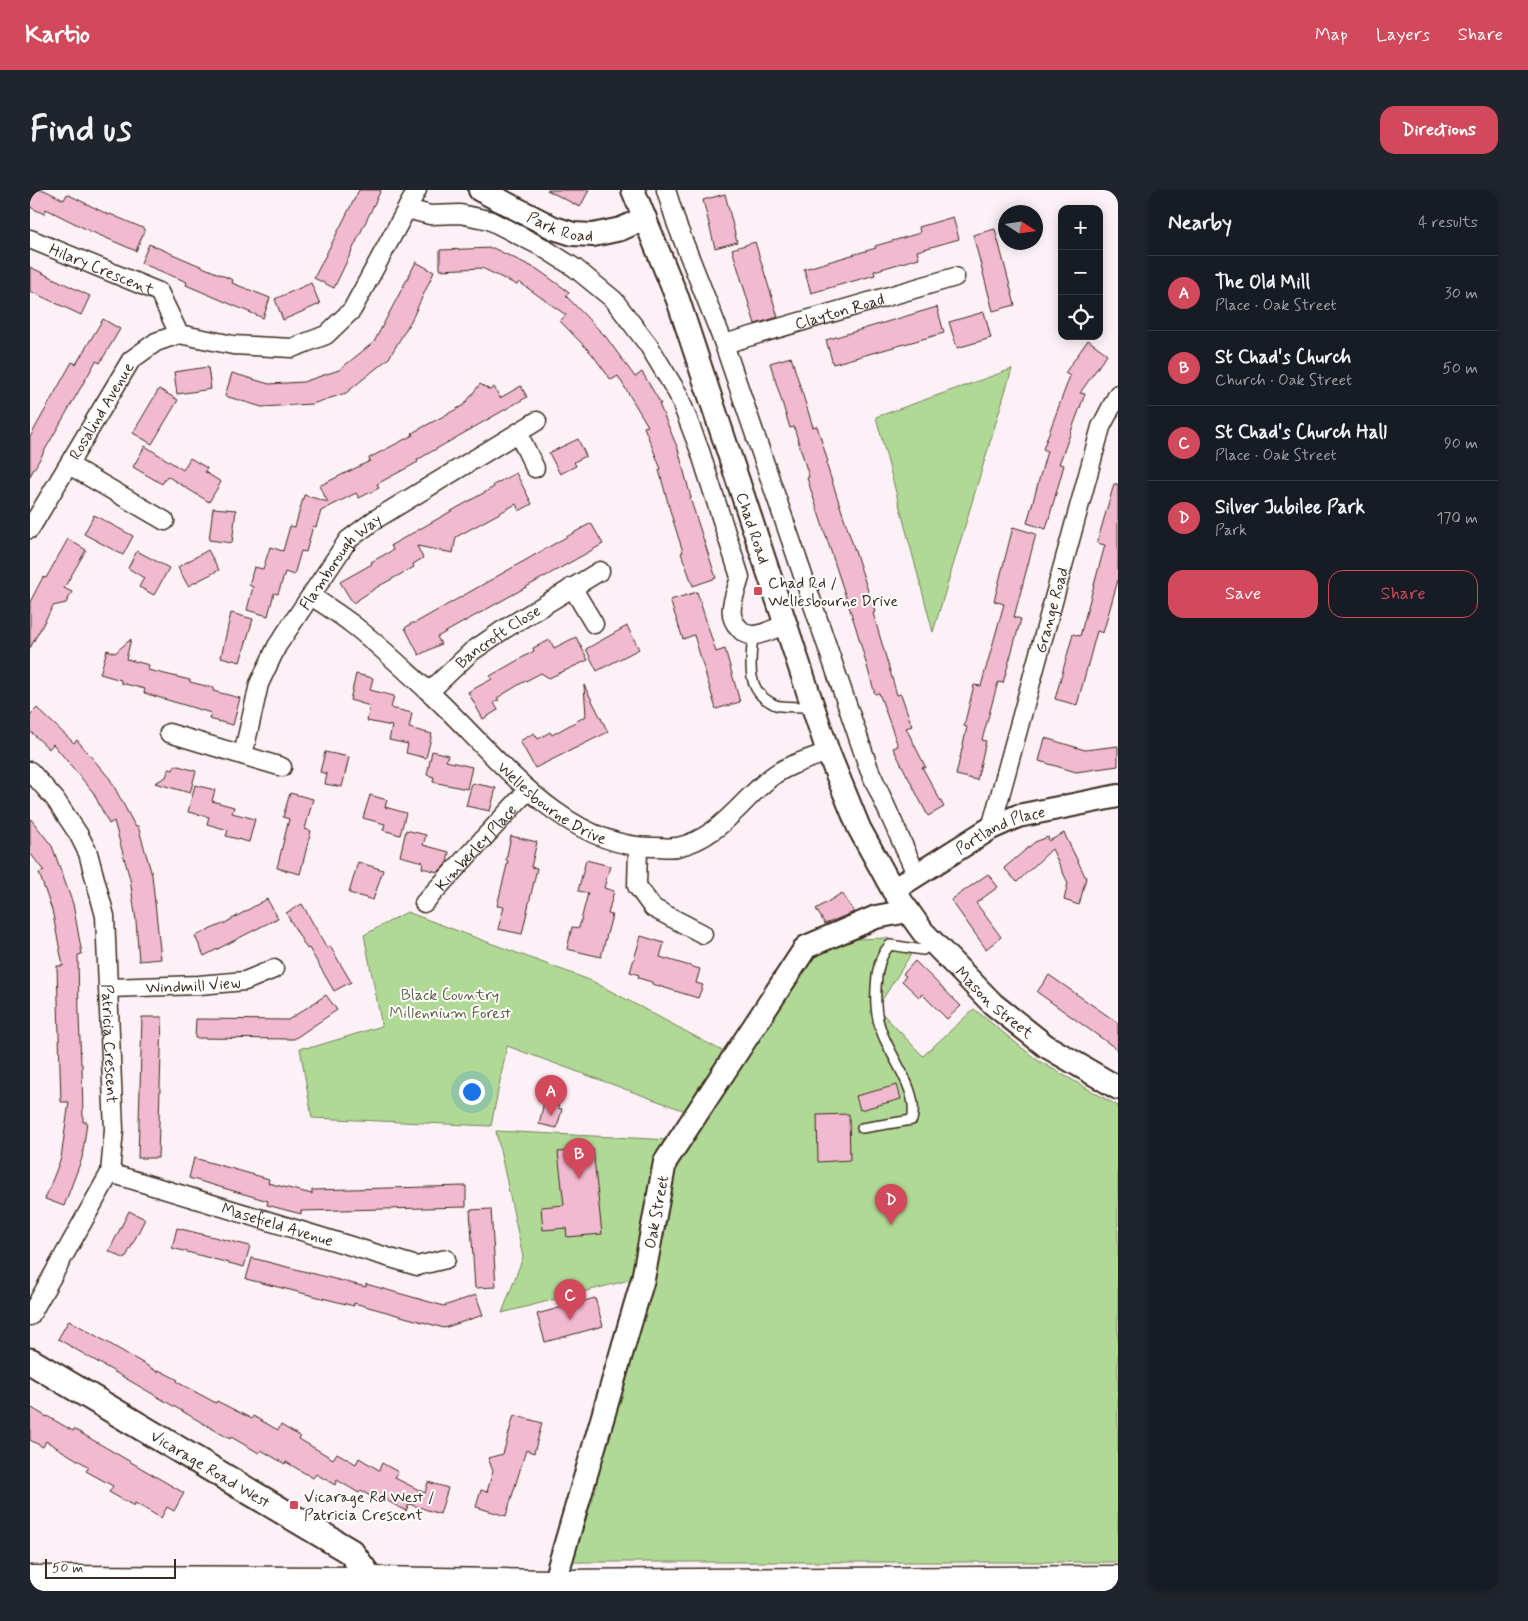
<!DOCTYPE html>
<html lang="en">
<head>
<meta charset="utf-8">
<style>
  body { margin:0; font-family:Mynerve,sans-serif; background:#20242c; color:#f1f3f6 }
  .controls { position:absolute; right:15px; top:15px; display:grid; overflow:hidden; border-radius:10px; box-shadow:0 2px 12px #0003 }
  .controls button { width:45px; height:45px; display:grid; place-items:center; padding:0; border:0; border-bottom:1px solid #363941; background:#171b24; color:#f1f3f6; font:25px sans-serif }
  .compass { position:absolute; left:968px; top:15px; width:45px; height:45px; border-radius:50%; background:#171b24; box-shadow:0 2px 12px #0003; rotate:102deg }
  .scale { position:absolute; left:15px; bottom:12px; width:131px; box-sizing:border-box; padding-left:5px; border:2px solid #3b2a1e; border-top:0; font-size:14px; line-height:18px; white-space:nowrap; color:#3b2a1e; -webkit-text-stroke:4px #fff; paint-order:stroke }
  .you { position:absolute; left:441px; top:901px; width:18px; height:18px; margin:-12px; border:4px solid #fff; border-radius:50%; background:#1a73e8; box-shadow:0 0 0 8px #1a73e833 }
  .badge { display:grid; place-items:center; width:32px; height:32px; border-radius:50%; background:#d1495b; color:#fff; font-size:16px; font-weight:700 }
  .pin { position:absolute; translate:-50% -41px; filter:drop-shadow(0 1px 2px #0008) }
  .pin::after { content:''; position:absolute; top:26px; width:18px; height:15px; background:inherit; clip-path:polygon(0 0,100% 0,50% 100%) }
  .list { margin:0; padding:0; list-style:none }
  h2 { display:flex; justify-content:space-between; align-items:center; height:65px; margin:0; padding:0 20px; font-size:21px }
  h2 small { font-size:16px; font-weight:400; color:#9ea1a6 }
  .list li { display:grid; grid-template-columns:32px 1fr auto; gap:15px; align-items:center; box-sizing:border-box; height:75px; padding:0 20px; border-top:1px solid #363941 }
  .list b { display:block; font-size:19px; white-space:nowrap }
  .list p { margin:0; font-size:16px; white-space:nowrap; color:#9ea1a6 }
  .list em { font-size:16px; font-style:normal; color:#9ea1a6 }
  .actions { display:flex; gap:10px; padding:15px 20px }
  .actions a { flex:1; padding:11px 0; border:1px solid #d1495b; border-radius:15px; text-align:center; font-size:18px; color:#d1495b }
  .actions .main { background:#d1495b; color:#fff }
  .icon { flex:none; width:28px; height:28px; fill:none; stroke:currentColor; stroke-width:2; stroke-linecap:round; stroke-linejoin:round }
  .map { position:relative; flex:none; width:1088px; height:1401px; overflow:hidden; border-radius:15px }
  header { display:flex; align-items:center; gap:30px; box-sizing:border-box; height:70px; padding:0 25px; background:#d1495b; color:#fff }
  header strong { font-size:24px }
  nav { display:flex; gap:28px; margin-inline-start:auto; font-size:18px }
  .intro { display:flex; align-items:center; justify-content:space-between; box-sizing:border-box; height:120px; padding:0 30px }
  h1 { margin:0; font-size:35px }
  .button { padding:12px 22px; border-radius:15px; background:#d1495b; color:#fff; font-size:18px; font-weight:700 }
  main { display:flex; gap:30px; padding:0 30px }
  aside { flex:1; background:#171b24; border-radius:15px; box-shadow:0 2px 12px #0003 }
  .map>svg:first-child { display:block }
</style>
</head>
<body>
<header>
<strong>Kartio</strong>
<nav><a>Map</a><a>Layers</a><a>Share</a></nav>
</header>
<div class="intro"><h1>Find us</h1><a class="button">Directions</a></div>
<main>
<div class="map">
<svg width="1088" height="1401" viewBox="0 0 1088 1401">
  <rect width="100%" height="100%" fill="#fcf1f6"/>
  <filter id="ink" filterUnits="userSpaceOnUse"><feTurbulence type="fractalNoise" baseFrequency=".02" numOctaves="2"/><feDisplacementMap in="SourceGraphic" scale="10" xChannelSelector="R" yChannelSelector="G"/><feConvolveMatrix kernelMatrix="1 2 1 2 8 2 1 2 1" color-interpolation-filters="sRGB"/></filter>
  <g filter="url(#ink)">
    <!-- green -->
    <g fill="#b1d996" stroke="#76825a">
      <path d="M982,179L903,442L846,227Z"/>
      <path d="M377,722L562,791L696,863L658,922L477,856L461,936L282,928L270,858L283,857L352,836L334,745Z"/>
      <path d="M857,748L883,761L847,818L893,866L944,819L1007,870L1088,916V1372H540L626,1087L642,982L781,767L827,749Z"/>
      <path d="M466,941L641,950L603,1089L472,1123L493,1067Z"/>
    </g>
    <!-- building -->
    <g fill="#f2bad0" stroke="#3b2a1e">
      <path d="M0,0H14L34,10L37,4L79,25L80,24L115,39L106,61L60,41L16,19L14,24L0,17Z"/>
      <path d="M329,0H351L304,98L284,88Z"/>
      <path d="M517,0H559L550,17Z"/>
      <path d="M695,4L707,52L685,58L673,10Z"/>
      <path d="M923,27L929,49L887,61L889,68L844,81L845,85L781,103L774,79L846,58L845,56L890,43L889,37Z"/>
      <path d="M965,39L985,115L963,121L943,45Z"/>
      <path d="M725,52L748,127L725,134L702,59Z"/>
      <path d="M119,54L203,90L202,93L240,108L233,128L156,95L157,92L111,73Z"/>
      <path d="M463,58L507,79L539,102L536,106L576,147L605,187L612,182L631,214H629L648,259L661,308H660L686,388L663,396L651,363L653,362L641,324L629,280L631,279L614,237L618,236L588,186L581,190L562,164L530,131L536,125L489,92L487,95L452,78L410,80V60Z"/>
      <path d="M386,72L404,82L382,129L359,168L316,203L282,214L232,217L195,206L202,183L239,194L273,192L309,180L344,152Z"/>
      <path d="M0,77L60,106L51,125L0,101Z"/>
      <path d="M281,93L290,114L253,130L245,109Z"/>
      <path d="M907,117L914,143L803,174L796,150Z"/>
      <path d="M954,122L961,148L927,158L919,132Z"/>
      <path d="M73,129L90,139L70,173L66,171L0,286V247L42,172L46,174Z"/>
      <path d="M1058,150L1077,164L1050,203L1055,204L1029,274L1034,275L1016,339L997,333L1017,261L1013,259L1040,186L1035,183Z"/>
      <path d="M761,167L783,237L787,236L798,272L796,273L845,422L843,423L867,505L871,504L882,536L876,538L896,578L892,577L914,617L898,626L863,558L868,556L849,503L845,504L826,438L777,288L779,287L764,237L760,238L740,173Z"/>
      <path d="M178,177L181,199L147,204L144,182Z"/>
      <path d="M450,194L460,200L464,197L470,208L491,196L497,207L387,270L388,272L347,294L349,298L329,308L326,303L291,321L286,337L283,336L276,362L271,361L264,385L255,382L248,404L244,403L238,426L217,420L223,397L219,395L224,377L233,379L240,357L253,361L260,336L265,337L274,305L298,312L289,296L340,271L339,268L383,245L382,243L434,215Z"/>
      <path d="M129,199L148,210L122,254L103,243Z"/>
      <path d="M548,249L556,266L544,272L546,276L530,284L519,263Z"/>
      <path d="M115,256L153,280L160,268L177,278L175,282L191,292L179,312L137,286L132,294L103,277Z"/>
      <path d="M486,283L502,314L489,321L486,314L426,347L423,363L387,356L393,368L383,374L384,377L349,396L323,413L310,392L342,374L341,372L363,360L361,355L365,353L464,297L463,295Z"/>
      <path d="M1084,294H1088V390L1073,443L1067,441L1047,515L1025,509L1043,444L1050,446L1075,355L1067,353Z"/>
      <path d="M183,318L206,320L202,353L179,350Z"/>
      <path d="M64,325L103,346L93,365L54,344Z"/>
      <path d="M561,333L573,354L407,447L411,454L389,465L375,438L382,433H385Z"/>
      <path d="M983,337L1006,344L984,427L991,429L973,493L968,492L952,550L956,551L947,590L926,585L937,537L934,536L944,495L951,496L974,414L964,411Z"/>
      <path d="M38,349L56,360L34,398L42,402L36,413L23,416L0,458V412L13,387L16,388Z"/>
      <path d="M178,360L189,380L158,396L148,377Z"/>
      <path d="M107,361L139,378L124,405L109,397L114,388L98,378Z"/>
      <path d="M667,402L686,462L695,459L710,512L686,519L664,445L653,449L640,410Z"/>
      <path d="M201,423L223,429L210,472L191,467Z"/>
      <path d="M597,436L609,459L567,481L556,459Z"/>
      <path d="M546,447L558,470L519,488L511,483L490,494L467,508L469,510L464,513L468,520L453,529L438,502L462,489L460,486L504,461L503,458L520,450L524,458Z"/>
      <path d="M101,449L96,469L119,475L118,480L160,490V492L184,498L183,501L210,508L203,535L179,529L181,523L114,503L115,499L91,493V490L70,484L77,460L85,463Z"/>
      <path d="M326,484L343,488L340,500L364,506L361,518L382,523L379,538L402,544L396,568L376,563L378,554L359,550L362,536L337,531L340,516L320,510Z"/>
      <path d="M554,495L578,542L505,578L490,551L504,543L508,549L520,542L522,545L556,526Z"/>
      <path d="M7,518L44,553L47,550L80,589L105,636H108L122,685L131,769L109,771L106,731L100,689L84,631L79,634L63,602L23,554L19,559L0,541V525Z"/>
      <path d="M1015,548L1055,560L1088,556V576L1046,582L1009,571Z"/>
      <path d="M402,561L418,565L416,571L442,577L437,599L403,592L404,587L397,585Z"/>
      <path d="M295,562L319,567L312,597L295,594L297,584L290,582Z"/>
      <path d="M145,575L166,581L160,603L125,593L136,587L139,579L143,580Z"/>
      <path d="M442,593L466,598L460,621L436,616Z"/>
      <path d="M165,595L185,600L182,611L204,617L202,623L225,629L219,652L196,646L198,640L177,634L179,627L158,622Z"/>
      <path d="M260,603L283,609L275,639L281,641L270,684L247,678L259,629L253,627Z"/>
      <path d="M340,605L357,610L355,617L376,623L370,645L353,640L355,634L333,628Z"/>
      <path d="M0,628L22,656L43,714L52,764L48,765L49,827L51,874H52L53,932H57L52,968L34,1016L15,1009L31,968L39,912H31L27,776H33L22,720L9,683L14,681L0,663Z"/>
      <path d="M376,640L396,645L393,655L419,662L417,673L408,682L392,678L393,672L370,666Z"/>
      <path d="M1034,643L1056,688L1049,715L1034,710L1038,693L1022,659L987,692L974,678L1005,652L1018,647L1019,651Z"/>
      <path d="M481,646L507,652L501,677L507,678L492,744L468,739L474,717L467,716L478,671L476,670Z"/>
      <path d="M556,670L580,676L574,698L584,701L578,724L582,725L571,767L537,759L542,737L549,738L558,703L548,701Z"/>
      <path d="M328,672L353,680L343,710L319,703Z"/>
      <path d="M958,684L968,697L946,713L971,747L956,759L921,710Z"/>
      <path d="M812,703L824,722L795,734L786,719Z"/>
      <path d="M237,709L248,728L174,766L165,746L195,733Z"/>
      <path d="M272,714L297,758L300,756L321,792L304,801L279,758L277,759L256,723Z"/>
      <path d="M611,746L634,753L630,767L670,779L666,793L673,795L668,808L622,794V792L608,788L609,785L600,782Z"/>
      <path d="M885,771L931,816L917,829L892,804L889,807L872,791L876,786L873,784Z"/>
      <path d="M1019,785L1088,833V860L1007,802Z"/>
      <path d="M296,805L307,820L264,849L165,848L166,829L258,830Z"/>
      <path d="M112,827H132L128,968H108Z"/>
      <path d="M867,895L871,909L830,920L826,906Z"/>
      <path d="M516,903L530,907L528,918L532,919L527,938L509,934Z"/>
      <path d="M819,924L820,970L788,972L787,925Z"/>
      <path d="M563,959L572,1044L537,1047L536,1038L513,1040L511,1017L534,1015L528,962Z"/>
      <path d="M164,968L239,989L238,993L282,1004V1000L436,996V1017L271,1021V1024L237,1015L238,1011L159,988Z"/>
      <path d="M461,1019L466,1097L445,1098L440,1020Z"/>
      <path d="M99,1021L115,1029L95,1069L79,1061Z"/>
      <path d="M147,1038L220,1056L214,1077L142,1058Z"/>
      <path d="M222,1068L336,1097V1094L414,1116L446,1105L453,1125L414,1138L324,1113V1116L216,1089Z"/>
      <path d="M565,1108L573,1136L515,1152L507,1124Z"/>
      <path d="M39,1130L128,1182L129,1180L148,1190L147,1192L186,1213L187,1211L222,1229L223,1226L248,1240L251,1235L271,1247L269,1249L303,1269L307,1263L326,1274L329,1268L349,1280L352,1273L368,1282L365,1288L395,1303L398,1292L418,1298L410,1324L379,1314L376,1321L354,1309L352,1312L331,1301L329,1303L307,1290L305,1295L286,1284L283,1288L256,1272L255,1274L231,1260L229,1263L201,1247L200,1249L28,1149Z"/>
      <path d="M0,1217L17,1227V1226L43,1241L44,1239L154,1303L144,1321L137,1317L131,1328L105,1313L104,1316L79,1302L83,1296L56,1281L59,1277L16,1251L13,1257L0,1250Z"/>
      <path d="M484,1225L512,1233L504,1263L496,1260L476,1326L446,1317L451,1300L457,1302L463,1281L458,1268L473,1264Z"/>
    </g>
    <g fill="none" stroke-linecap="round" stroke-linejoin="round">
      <defs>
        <g id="service">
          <path d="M723,445C721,469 715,499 740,512C743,514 747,516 751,516C761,517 772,517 782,517"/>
          <path d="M832,938L882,930C890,901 860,867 851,840C845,824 845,803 847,786C849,774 851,764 860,755L893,760L903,752"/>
        </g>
        <g id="minor">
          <path d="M636,0L647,35L694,154L839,579L887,686"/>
          <path d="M377,19L400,25L430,24L459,30L512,57L545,78L584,110L619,156L648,204L670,261L710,387C706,404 694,424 709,438C712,442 717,445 722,445C730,446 748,437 756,434"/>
          <path id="s1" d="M0,49L129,102L149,144"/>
          <path id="s2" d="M694,154L925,87"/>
          <path d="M488,243L505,278"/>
          <path d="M39,275L135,331"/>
          <path id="s3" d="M0,339L101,170L126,152L149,144L203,155L262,158L296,145L322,120L387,0"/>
          <path d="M542,397L564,434"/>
          <path id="s4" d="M281,406C295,415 309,424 322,434C348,454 373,478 398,501C461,558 531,659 625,657C632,657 640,658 647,657C688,649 710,612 740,588C756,575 779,569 798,562"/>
          <path id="s5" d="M399,502L441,462L473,440L570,381"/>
          <path d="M139,543L252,577"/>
          <path id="s6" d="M213,565L229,494L247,456L318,350L346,329L507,231"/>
          <path id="s7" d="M0,581L25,609L49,645L58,663L75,726L84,940L80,983L0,1126"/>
          <path id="s8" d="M961,638L1071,237L1088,204"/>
          <path d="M608,658L607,696L623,718L673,744"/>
          <path id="s9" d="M394,713L498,600"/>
          <path id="s10" d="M79,798L169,795L215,791L244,779"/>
          <path id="s11" d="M80,983L387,1076L416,1069"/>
        </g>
        <g id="tertiary">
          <path id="s12" d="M450,0L524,38L543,44L563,45L591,39L615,28"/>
          <path id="s13" d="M603,0L648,110L798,562L829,638L863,700L893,742L963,814L1016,856L1088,898"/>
          <path id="s14" d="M863,700L961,638L988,626L1088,606"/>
          <path id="s15" d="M524,1394L613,1089L635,972L776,757L846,727L878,721"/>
        </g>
        <g id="secondary">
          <path id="s16" d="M0,1171L321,1362L342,1391L345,1401"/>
        </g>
        <path id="trunk" d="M0,1390L342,1391L524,1394L1088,1390"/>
      </defs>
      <!-- service casing -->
      <use href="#service" stroke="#3b2a1e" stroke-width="12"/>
      <!-- minor casing -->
      <use href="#minor" stroke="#3b2a1e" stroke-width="21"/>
      <!-- tertiary casing -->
      <use href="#tertiary" stroke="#3b2a1e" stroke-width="26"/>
      <!-- secondary casing -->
      <use href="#secondary" stroke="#3b2a1e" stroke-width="29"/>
      <!-- trunk casing -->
      <use href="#trunk" stroke="#3b2a1e" stroke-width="31"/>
      <!-- service -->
      <use href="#service" stroke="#fff" stroke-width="9"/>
      <!-- minor -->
      <use href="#minor" stroke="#fff" stroke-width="18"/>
      <!-- tertiary -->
      <use href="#tertiary" stroke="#fff" stroke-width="22"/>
      <!-- secondary -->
      <use href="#secondary" stroke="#fff" stroke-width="25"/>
      <!-- trunk -->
      <use href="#trunk" stroke="#fff" stroke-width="28"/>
    </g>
  </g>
  <!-- markers -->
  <g fill="#d1495b" stroke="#fff" stroke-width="2">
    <rect x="723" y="396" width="10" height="10" rx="2.5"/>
    <rect x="259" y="1310" width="10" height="10" rx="2.5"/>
  </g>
  <g text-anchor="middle" stroke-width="4" stroke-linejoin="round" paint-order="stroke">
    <!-- street labels -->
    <g font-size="16" fill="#3b2a1e" stroke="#fff">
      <text dy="6" stroke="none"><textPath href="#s12" startOffset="89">Park Road</textPath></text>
      <text dy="6" stroke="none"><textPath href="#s1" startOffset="78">Hilary Crescent</textPath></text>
      <text dy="6" stroke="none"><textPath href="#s2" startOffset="120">Clayton Road</textPath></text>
      <text dy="6" stroke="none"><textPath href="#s3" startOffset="138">Rosalind Avenue</textPath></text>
      <text dy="6" stroke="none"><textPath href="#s13" startOffset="359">Chad Road</textPath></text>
      <text dy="6" stroke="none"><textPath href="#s6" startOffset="221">Flamborough Way</textPath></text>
      <text dy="6" stroke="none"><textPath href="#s8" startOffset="226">Grange Road</textPath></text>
      <text dy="6" stroke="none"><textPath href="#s5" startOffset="89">Bancroft Close</textPath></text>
      <text dy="6" stroke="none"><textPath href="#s4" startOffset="319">Wellesbourne Drive</textPath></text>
      <text dy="6" stroke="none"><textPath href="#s14" startOffset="124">Portland Place</textPath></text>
      <text dy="6" stroke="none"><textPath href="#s9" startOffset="76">Kimberley Place</textPath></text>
      <text dy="6" stroke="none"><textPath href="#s10" startOffset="84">Windmill View</textPath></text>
      <text dy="6" stroke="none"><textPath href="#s13" startOffset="900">Mason Street</textPath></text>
      <text dy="6" stroke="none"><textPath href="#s7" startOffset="294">Patricia Crescent</textPath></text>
      <text dy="6" stroke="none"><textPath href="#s15" startOffset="386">Oak Street</textPath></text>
      <text dy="6" stroke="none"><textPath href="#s11" startOffset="175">Masefield Avenue</textPath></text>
      <text dy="6" stroke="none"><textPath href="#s16" startOffset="210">Vicarage Road West</textPath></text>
    </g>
    <!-- poi labels -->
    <g font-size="16" fill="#3b2a1e" stroke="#fff" text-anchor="start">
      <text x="738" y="398">Chad Rd /<tspan x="738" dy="18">Wellesbourne Drive</tspan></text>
      <text x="274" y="1312">Vicarage Rd West /<tspan x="274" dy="18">Patricia Crescent</tspan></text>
    </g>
    <!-- park labels -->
    <g font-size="16" fill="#5e5f42" stroke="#fff">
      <text x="420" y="810">Black Country<tspan x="420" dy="18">Millennium Forest</tspan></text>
    </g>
  </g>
</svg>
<div class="controls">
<button>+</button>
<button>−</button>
<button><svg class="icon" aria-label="locate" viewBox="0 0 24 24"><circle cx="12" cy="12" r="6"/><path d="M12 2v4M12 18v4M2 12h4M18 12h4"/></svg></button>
</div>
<svg class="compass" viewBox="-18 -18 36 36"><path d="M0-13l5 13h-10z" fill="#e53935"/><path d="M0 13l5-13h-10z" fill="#9ea1a6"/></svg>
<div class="scale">50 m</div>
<div class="you"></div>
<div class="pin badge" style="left:521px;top:926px">A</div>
<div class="pin badge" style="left:549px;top:989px">B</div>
<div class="pin badge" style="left:540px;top:1130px">C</div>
<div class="pin badge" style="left:861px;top:1035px">D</div>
</div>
<aside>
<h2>Nearby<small>4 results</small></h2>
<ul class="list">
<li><span class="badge">A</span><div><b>The Old Mill</b><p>Place · Oak Street</p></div><em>30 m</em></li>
<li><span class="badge">B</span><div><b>St Chad's Church</b><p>Church · Oak Street</p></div><em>50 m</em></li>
<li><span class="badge">C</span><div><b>St Chad's Church Hall</b><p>Place · Oak Street</p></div><em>90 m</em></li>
<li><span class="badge">D</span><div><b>Silver Jubilee Park</b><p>Park</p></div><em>170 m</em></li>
</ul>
<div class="actions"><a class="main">Save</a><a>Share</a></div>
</aside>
</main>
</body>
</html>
